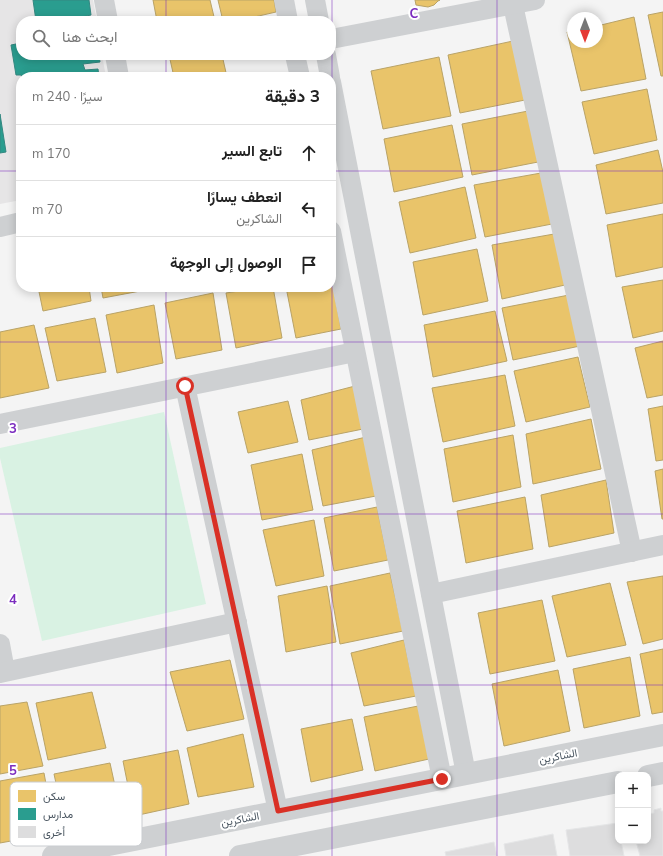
<!DOCTYPE html>
<html lang="ar">
<head>
<meta charset="utf-8">
<style>
  body { margin:0; font-family:Mulish,Vazirmatn,sans-serif; background:#f2f2f2; color:#222; direction:rtl }
  .controls { position:absolute; right:12px; bottom:12px; display:grid; overflow:hidden; border-radius:8px; box-shadow:0 2px 10px #0003 }
  .controls button { width:36px; height:36px; display:grid; place-items:center; padding:0; border:0; border-bottom:1px solid #e0e0e0; background:#fff; color:#222; font:20px sans-serif }
  .compass { position:absolute; left:567px; top:12px; width:36px; height:36px; border-radius:50%; background:#fff; box-shadow:0 2px 10px #0003; rotate:180deg }
  .stop { position:absolute; width:12px; height:12px; margin:-9px; border:3px solid #d93025; border-radius:50%; background:#fff }
  .stop.end { background:#d93025; border-color:#fff; box-shadow:0 1px 4px #0008 }
  .list { margin:0; padding:0; list-style:none }
  h2 { display:flex; justify-content:space-between; align-items:center; height:52px; margin:0; padding:0 16px; font-size:17px }
  h2 small { font-size:13px; font-weight:400; color:#767676 }
  .list li { display:grid; grid-template-columns:26px 1fr auto; gap:12px; align-items:center; box-sizing:border-box; height:56px; padding:0 16px; border-top:1px solid #e0e0e0 }
  .list b { display:block; font-size:15px; white-space:nowrap }
  .list p { margin:0; font-size:13px; white-space:nowrap; color:#767676 }
  .list em { font-size:13px; font-style:normal; color:#767676 }
  .icon { flex:none; width:22px; height:22px; fill:none; stroke:currentColor; stroke-width:2; stroke-linecap:round; stroke-linejoin:round }
  .map { position:relative; flex:none; width:663px; height:856px; overflow:hidden; direction:ltr }
  .search { position:absolute; background:#fff; box-shadow:0 2px 10px #0003; left:16px; top:16px; width:320px; height:44px; display:flex; align-items:center; gap:10px; box-sizing:border-box; padding:0 14px; border-radius:16px; color:#767676; font-size:15px }
  .panel { position:absolute; background:#fff; box-shadow:0 2px 10px #0003; left:16px; top:72px; width:320px; height:220px; border-radius:16px; direction:rtl }
  .map>svg:first-child { display:block }
</style>
</head>
<body>
<div class="map">
<svg width="663" height="856" viewBox="0 0 663 856">
  <rect width="100%" height="100%" fill="#f4f4f4"/>
  <!-- education -->
  <path fill="#e6e5e6" d="M0,0H93L97,21H21V55H102L106,77H21V200L0,204Z"/>
  <!-- green -->
  <path fill="#d9f2e3" d="M164,412L206,604L42,641L0,458V448Z"/>
  <!-- homes -->
  <g fill="#e9c46a" stroke="#b9a367">
    <path d="M153,0H210L215,21H157Z"/>
    <path d="M218,0H274L276,12L237,21H223Z"/>
    <path d="M415,0H440L438,1L434,5L428,7L416,5Z"/>
    <path d="M663,12V76H661L648,15Z"/>
    <path d="M634,17L646,79L581,91L567,32L573,31V42H597V26Z"/>
    <path d="M513,41L525,100L460,113L448,55Z"/>
    <path d="M169,55H222L227,77H174Z"/>
    <path d="M439,57L451,116L383,129L371,71Z"/>
    <path d="M647,89L657,140L594,154L582,102Z"/>
    <path d="M528,111L538,162L472,175L462,124Z"/>
    <path d="M452,125L463,177L394,192L384,139Z"/>
    <path d="M658,150L663,172V203L606,214L596,165Z"/>
    <path d="M541,173L552,224L485,237L474,185Z"/>
    <path d="M465,187L476,238L410,253L399,202Z"/>
    <path d="M663,214V267L616,277L607,225Z"/>
    <path d="M554,234L565,285L502,299L492,245Z"/>
    <path d="M477,249L488,301L423,315L413,262Z"/>
    <path d="M331,274L341,329L296,338L286,287H331Z"/>
    <path d="M663,280V331L633,338L622,287Z"/>
    <path d="M38,287H89L91,301L43,311Z"/>
    <path d="M101,287H151V289L103,298Z"/>
    <path d="M265,287H273L282,338L236,348L226,293Z"/>
    <path d="M213,293L222,350L176,359L165,303Z"/>
    <path d="M569,295L580,346L513,360L502,308Z"/>
    <path d="M154,305L163,363L117,373L106,315Z"/>
    <path d="M495,311L507,361L433,377L424,325Z"/>
    <path d="M95,318L106,372L57,381L45,328Z"/>
    <path d="M34,325L49,388L0,398V332Z"/>
    <path d="M663,341V395L647,398L635,348Z"/>
    <path d="M578,357L590,407L526,422L514,371Z"/>
    <path d="M505,375L515,426L443,442L432,388Z"/>
    <path d="M355,386L363,429L309,440L301,400Z"/>
    <path d="M288,401L298,442L248,453L238,412Z"/>
    <path d="M663,406V460L656,461L648,409Z"/>
    <path d="M591,419L601,469L533,484L526,434Z"/>
    <path d="M513,435L521,487L453,502L444,449Z"/>
    <path d="M366,437L376,496L323,506L312,450Z"/>
    <path d="M302,454L313,510L262,520L251,465Z"/>
    <path d="M663,469V519H662L655,471Z"/>
    <path d="M606,480L614,533L549,547L541,495Z"/>
    <path d="M525,497L533,549L466,563L457,511Z"/>
    <path d="M377,507L388,560L334,571L324,518Z"/>
    <path d="M314,520L324,576L276,586L263,530Z"/>
    <path d="M390,573L403,631L340,644L330,586Z"/>
    <path d="M663,576V639L643,644L627,582Z"/>
    <path d="M610,583L626,645L567,657L552,596Z"/>
    <path d="M327,586L336,642L286,652L278,596Z"/>
    <path d="M542,600L555,661L490,674L478,613Z"/>
    <path d="M404,640L416,696L364,706L351,653Z"/>
    <path d="M663,649V712L652,714L640,654Z"/>
    <path d="M630,657L640,716L584,728L573,669Z"/>
    <path d="M230,660L244,719L187,731L170,672Z"/>
    <path d="M558,670L570,731L504,746L492,684Z"/>
    <path d="M92,692L106,748L48,760L36,703Z"/>
    <path d="M27,702L43,766L0,774V706Z"/>
    <path d="M418,706L429,759L375,771L364,717Z"/>
    <path d="M352,719L363,770L311,782L301,729Z"/>
    <path d="M243,734L254,787L198,797L187,748Z"/>
    <path d="M178,750L189,804L134,816L123,761Z"/>
    <path d="M110,763L122,818L66,830L54,774Z"/>
    <path d="M44,773L55,833L0,843V781Z"/>
  </g>
  <!-- schools -->
  <g fill="#2a9d8f" stroke="#348881">
    <path d="M33,0H89L91,15L64,21H36Z"/>
    <path d="M21,43V55H99L100,62L83,64L85,70L98,69L99,77H22L21,75H16L11,45Z"/>
    <path d="M0,114L6,152L0,153Z"/>
  </g>
  <!-- building -->
  <g fill="#ddddde" stroke="#e5e6e7">
    <path d="M661,808V811H663V856H640L636,841H648V814L654,813V810Z"/>
    <path d="M618,823V841H621L624,856H570L566,830Z"/>
    <path d="M553,834L557,856H506L504,844Z"/>
    <path d="M494,842L497,856H446L445,852Z"/>
  </g>
  <g fill="none" stroke-linecap="round" stroke-linejoin="round">
    <!-- minor -->
    <g stroke="#ced0d2" stroke-width="20">
      <path d="M104,0L108,21"/>
      <path d="M284,0L288,21"/>
      <path d="M315,0L319,21"/>
      <path d="M513,5L632,552"/>
      <path d="M331,39L535,0"/>
      <path d="M115,55L119,77"/>
      <path d="M295,55L300,77"/>
      <path d="M326,55L330,77"/>
      <path d="M331,82L466,774"/>
      <path d="M0,227L21,222"/>
      <path d="M331,231L442,779"/>
      <path d="M185,386L278,811"/>
      <path d="M0,424L355,352"/>
      <path d="M431,594L663,545"/>
      <path d="M0,644L5,671"/>
      <path d="M0,673L237,622"/>
    </g>
    <!-- tertiary -->
    <g stroke="#ced0d2" stroke-width="22">
      <path d="M648,776L663,773"/>
      <path d="M53,856L663,735"/>
      <path d="M240,856L618,782"/>
    </g>
  </g>
  <g fill="none" stroke-linecap="round" stroke-linejoin="round">
    <!-- route -->
    <path stroke="#d93025" stroke-width="5" d="M185,386L278,811L442,779"/>
  </g>
  <!-- grid -->
  <path fill="none" stroke="#7b2cbf" stroke-width="1" stroke-opacity="0.55" d="M166,0V21M332,0V856M497,0V856M166,55V77M0,171H21M331,171H663M166,287V856M0,342H663M0,514H663M0,685H663"/>
  <g text-anchor="middle" stroke-width="4" stroke-linejoin="round" paint-order="stroke">
    <!-- street labels -->
    <g font-size="11" fill="#4a5661" stroke="#fff">
      <text transform="translate(558 756) rotate(-11)" y="4">الشاكرين</text>
      <text transform="translate(240 819) rotate(-11)" y="4">الشاكرين</text>
    </g>
  </g>
  <!-- legend -->
  <rect x="10" y="782" width="132" height="64" rx="6" fill="#fff" stroke="#c9ccd0" stroke-width="1"/>
  <rect x="18" y="790" width="18" height="12" fill="#e9c46a"/>
  <rect x="18" y="808" width="18" height="12" fill="#2a9d8f"/>
  <rect x="18" y="826" width="18" height="12" fill="#ddddde"/>
  <g font-size="11" fill="#4a5661">
    <text x="43" y="800">سكن</text>
    <text x="43" y="818">مدارس</text>
    <text x="43" y="836">أخرى</text>
  </g>
  <g font-size="13" text-anchor="middle" font-weight="bold" fill="#7b2cbf" stroke="#fff" stroke-width="4" stroke-linejoin="round" paint-order="stroke">
    <text x="414" y="18">C</text>
    <text x="13" y="433">3</text>
    <text x="13" y="604">4</text>
    <text x="13" y="775">5</text>
  </g>
</svg>
<div class="controls">
<button>+</button>
<button>−</button>
</div>
<svg class="compass" viewBox="-18 -18 36 36"><path d="M0-13l5 13h-10z" fill="#e53935"/><path d="M0 13l5-13h-10z" fill="#767676"/></svg>
<div class="stop" style="left:185px;top:386px"></div>
<div class="stop end" style="left:442px;top:779px"></div>
<div class="search"><svg class="icon" aria-label="search" viewBox="0 0 24 24"><circle cx="10" cy="10" r="6"/><path d="M15 15l6 6"/></svg>ابحث هنا</div>
<section class="panel">
<h2>3 دقيقة<small>سيرًا · 240 m</small></h2>
<ul class="list">
<li><svg class="icon" aria-label="ahead" viewBox="0 0 24 24"><path d="M12 20V5M6 11l6-6 6 6"/></svg><div><b>تابع السير</b></div><em>170 m</em></li>
<li><svg class="icon" aria-label="left" viewBox="0 0 24 24"><path d="M17 20v-9H6M10 6l-5 5 5 5"/></svg><div><b>انعطف يسارًا</b><p>الشاكرين</p></div><em>70 m</em></li>
<li><svg class="icon" aria-label="arrive" viewBox="0 0 24 24"><path d="M6 21V4h12l-3 4 3 4H6"/></svg><div><b>الوصول إلى الوجهة</b></div></li>
</ul>
</section>
</div>
</body>
</html>
